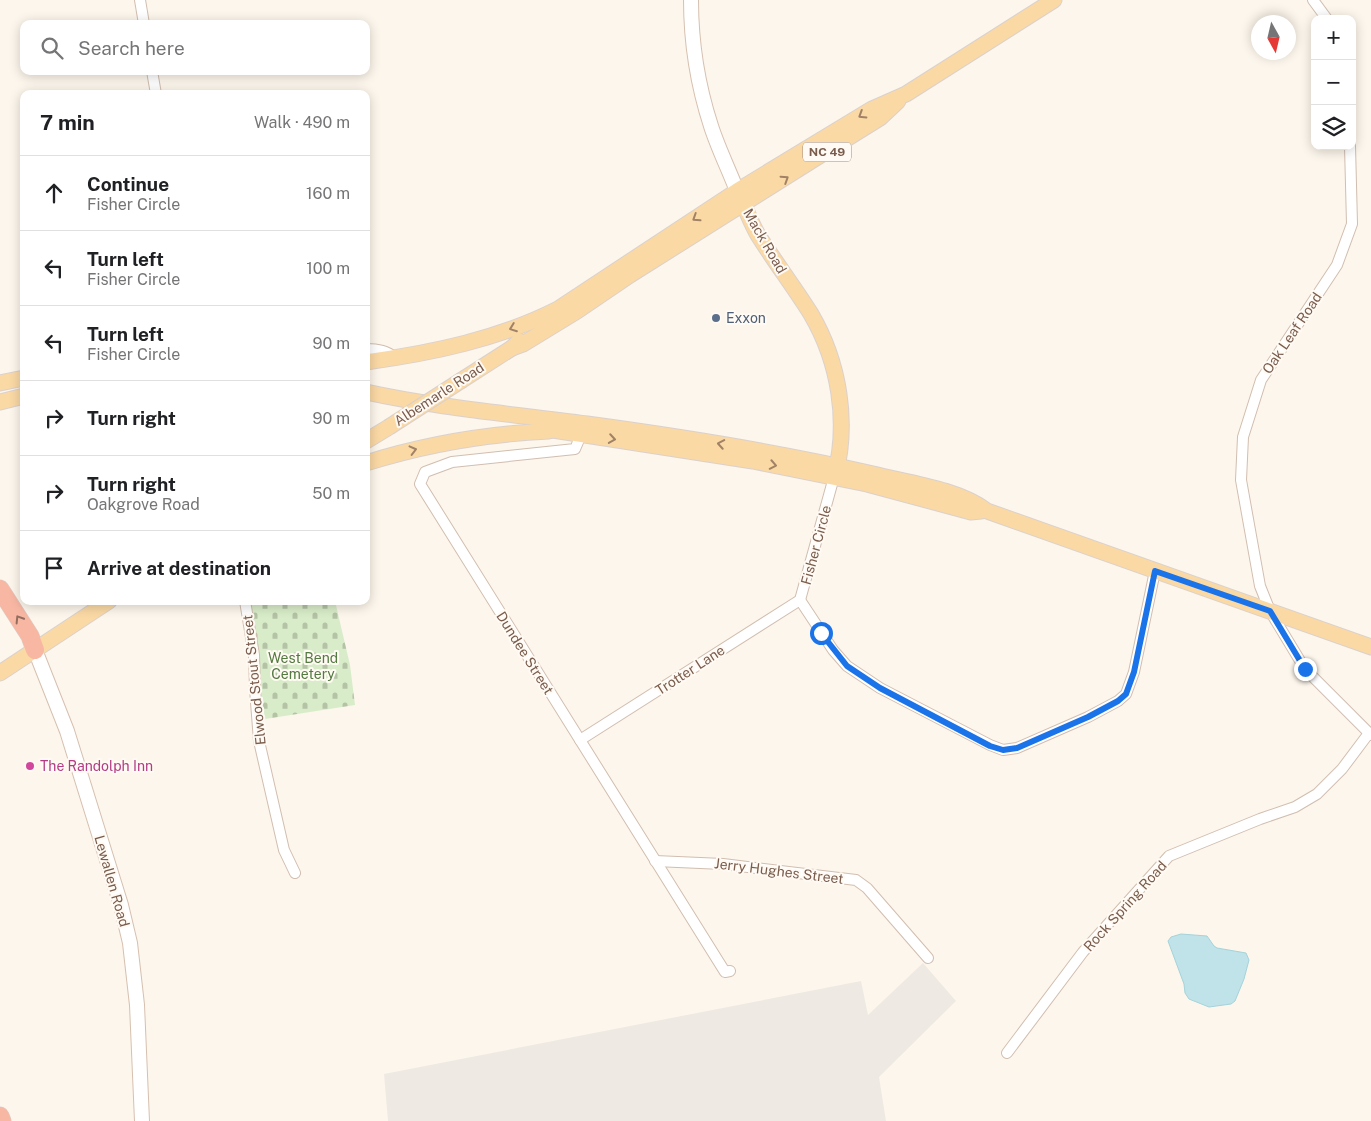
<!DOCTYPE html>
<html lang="en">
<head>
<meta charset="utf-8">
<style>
  body { margin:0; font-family:"Public Sans",sans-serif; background:#f2f2f2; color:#202124 }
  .controls { position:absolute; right:15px; top:15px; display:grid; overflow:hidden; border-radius:10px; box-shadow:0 2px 12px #0003 }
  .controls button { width:45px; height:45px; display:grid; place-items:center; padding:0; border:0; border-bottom:1px solid #e0e0e0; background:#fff; color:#202124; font:25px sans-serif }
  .compass { position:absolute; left:1251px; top:15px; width:45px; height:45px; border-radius:50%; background:#fff; box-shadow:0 2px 12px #0003; rotate:172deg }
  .stop { position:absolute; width:15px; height:15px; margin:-11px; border:4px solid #1a73e8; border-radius:50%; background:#fff }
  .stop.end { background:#1a73e8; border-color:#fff; box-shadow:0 1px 5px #0008 }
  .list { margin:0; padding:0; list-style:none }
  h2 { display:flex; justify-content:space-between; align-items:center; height:65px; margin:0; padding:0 20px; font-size:21px }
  h2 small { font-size:16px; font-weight:400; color:#757577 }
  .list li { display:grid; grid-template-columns:32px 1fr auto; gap:15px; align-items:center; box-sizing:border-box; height:75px; padding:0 20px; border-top:1px solid #e0e0e0 }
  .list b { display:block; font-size:19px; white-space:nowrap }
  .list p { margin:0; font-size:16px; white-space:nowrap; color:#757577 }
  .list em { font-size:16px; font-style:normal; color:#757577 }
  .icon { flex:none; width:28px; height:28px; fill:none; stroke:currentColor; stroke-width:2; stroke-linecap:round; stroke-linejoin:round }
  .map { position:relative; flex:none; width:1371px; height:1121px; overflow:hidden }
  .search { position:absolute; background:#fff; box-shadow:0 2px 12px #0003; left:20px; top:20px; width:350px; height:55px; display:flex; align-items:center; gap:12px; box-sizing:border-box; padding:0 18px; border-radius:10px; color:#757577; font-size:19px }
  .panel { position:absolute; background:#fff; box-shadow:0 2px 12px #0003; left:20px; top:90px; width:350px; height:515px; border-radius:10px }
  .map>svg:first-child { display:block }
</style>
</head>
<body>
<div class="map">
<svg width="1371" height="1121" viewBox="0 0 1371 1121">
  <defs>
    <pattern id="cemetery-stones" width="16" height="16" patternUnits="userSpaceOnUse" patternTransform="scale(1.25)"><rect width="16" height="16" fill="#d8ecc9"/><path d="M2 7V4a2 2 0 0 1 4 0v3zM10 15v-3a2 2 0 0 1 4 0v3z" fill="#b4c2a5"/></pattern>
  </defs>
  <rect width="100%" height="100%" fill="#fdf6ec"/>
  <!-- industrial -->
  <path fill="#efe9e4" d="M923,963L956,1001L879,1077L886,1121H388L384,1074L861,981L868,1015Z"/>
  <!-- cemetery -->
  <path fill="url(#cemetery-stones)" d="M266,601H335L350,665L355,705L265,719L248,605Z"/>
  <!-- water -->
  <path fill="#bfe3e8" stroke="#a5d3da" d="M1181,934L1207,936L1214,946L1217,948L1246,953L1249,960L1244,979L1235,1001L1231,1004L1209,1007L1189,999L1185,993L1184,984L1168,941L1171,937Z"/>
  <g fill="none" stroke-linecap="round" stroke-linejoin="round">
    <defs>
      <g id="street">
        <path d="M140,0L144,24"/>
        <path d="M1313,0L1327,19"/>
        <path d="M152,71L156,94"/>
        <path d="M1350,146L1352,224L1337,265L1261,380L1243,437L1241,480L1260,586L1270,611L1305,669L1371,735"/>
        <path d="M366,349C379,349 386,351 396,358"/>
        <path d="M581,435L575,449L452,462L425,472L420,484L725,972L730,971"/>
        <path d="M800,600L833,650L847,666L880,688L990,745L1003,750L1017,748L1088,717L1118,701L1126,694L1134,672L1155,571"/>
        <path d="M800,600L834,477"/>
        <path d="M245,601L254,655L255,689L259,741L284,850L295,873"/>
        <path d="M580,740L800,600"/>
        <path d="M655,861L723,864L856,880L867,888L928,958"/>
        <path d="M1007,1053L1083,952L1169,856L1260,819L1295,807L1317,794L1342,769L1369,733"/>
      </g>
      <g id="secondary">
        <path d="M691,0C691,42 698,86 711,126C718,148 729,170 737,191"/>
        <path d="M35,650L67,731L121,905L130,943L137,1005L142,1121"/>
      </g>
      <g id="primary">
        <path d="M740,197C746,209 751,223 758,235C775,262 794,287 811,314C839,362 849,421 835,476"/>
        <path d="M512,348L523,344L577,311L630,275L851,136L880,118L898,101"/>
        <path d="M366,362C432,353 499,339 558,309L737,191L872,109L906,94L1054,0"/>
        <path d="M462,380L512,348L519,341"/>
        <path d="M0,383L24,378"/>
        <path d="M366,392C439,408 513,414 587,424C683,437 779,452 873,474C909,483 958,489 987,511L1371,647"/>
        <path d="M0,402L24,396"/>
        <path d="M540,428L753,461L867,484L971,512L981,511"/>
        <path d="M366,441L389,427"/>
        <path d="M366,463C426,444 487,434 549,431"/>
        <path d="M0,673L109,601"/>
      </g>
      <g id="highway">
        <path d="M0,589L30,636L35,650"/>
        <path d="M0,1116L2,1121"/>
      </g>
    </defs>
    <!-- street casing -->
    <use href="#street" stroke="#d1beb0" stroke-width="12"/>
    <!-- secondary casing -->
    <use href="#secondary" stroke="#d6c0b0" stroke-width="16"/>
    <!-- primary casing -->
    <use href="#primary" stroke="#dad1cd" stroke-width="17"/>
    <!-- highway casing -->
    <use href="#highway" stroke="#dad1cd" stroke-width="19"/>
    <!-- street -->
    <use href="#street" stroke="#fff" stroke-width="10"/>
    <!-- secondary -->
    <use href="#secondary" stroke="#fff" stroke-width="14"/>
    <!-- primary -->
    <use href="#primary" stroke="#fbd9a5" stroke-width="15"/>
    <!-- highway -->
    <use href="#highway" stroke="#f7b7a3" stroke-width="18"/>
    <defs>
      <path id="primary-bridge" d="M389,427L462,380"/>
    </defs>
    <!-- primary-bridge casing -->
    <use href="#primary-bridge" stroke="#dad1cd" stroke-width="17" stroke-linecap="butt"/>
    <!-- primary-bridge -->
    <use href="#primary-bridge" stroke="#fbd9a5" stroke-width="15"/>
  </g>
  <!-- one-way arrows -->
  <defs><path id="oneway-chevron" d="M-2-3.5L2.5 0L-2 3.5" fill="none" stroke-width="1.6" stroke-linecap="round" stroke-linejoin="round" transform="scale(1.25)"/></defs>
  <g stroke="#a18267">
    <use href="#oneway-chevron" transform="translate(862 115) rotate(148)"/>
    <use href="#oneway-chevron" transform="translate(785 179) rotate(-33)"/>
    <use href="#oneway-chevron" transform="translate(696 218) rotate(147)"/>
    <use href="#oneway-chevron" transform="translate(513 328) rotate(159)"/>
    <use href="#oneway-chevron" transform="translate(612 439) rotate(9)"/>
    <use href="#oneway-chevron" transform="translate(721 444) rotate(-170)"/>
    <use href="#oneway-chevron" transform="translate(413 450) rotate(-14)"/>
    <use href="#oneway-chevron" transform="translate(773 465) rotate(11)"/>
  </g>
  <use stroke="#936e5e" href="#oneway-chevron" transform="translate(19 619) rotate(-122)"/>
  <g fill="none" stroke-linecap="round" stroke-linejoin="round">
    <!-- route -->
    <path stroke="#1a73e8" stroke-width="6" d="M821,633L847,666L880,688L990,746L1003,750L1017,748L1088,717L1118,701L1126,694L1134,672L1155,571L1270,611L1305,669"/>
  </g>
  <!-- markers -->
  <circle fill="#5c6f8a" stroke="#fffaf3" stroke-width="2" cx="716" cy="318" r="5"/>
  <circle fill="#d1479c" stroke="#fffaf3" stroke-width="2" cx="30" cy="766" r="5"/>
  <g text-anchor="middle" stroke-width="4" stroke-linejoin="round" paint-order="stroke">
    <!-- shield labels -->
    <rect fill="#fffaf3" stroke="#a28b7f" stroke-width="1" x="803" y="142.5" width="48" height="19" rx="4"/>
    <g font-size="12" font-weight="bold" fill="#7a5c4d">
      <text x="827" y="156">NC 49</text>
    </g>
    <!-- street labels -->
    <g font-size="14" fill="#7a5c4d" stroke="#fffaf3">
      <text transform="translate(765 241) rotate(60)" y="5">Mack Road</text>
      <text transform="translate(1292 333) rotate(-56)" y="5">Oak Leaf Road</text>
      <text transform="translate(439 394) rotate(-33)" y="5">Albemarle Road</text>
      <text transform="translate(816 545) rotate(-75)" y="5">Fisher Circle</text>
      <text transform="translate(525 653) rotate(58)" y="5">Dundee Street</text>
      <text transform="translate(690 670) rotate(-33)" y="5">Trotter Lane</text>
      <text transform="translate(254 680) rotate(-96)" y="5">Elwood Stout Street</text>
      <text transform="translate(779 871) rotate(7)" y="5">Jerry Hughes Street</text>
      <text transform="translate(112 881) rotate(74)" y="5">Lewallen Road</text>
      <text transform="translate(1125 906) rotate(-48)" y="5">Rock Spring Road</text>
    </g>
    <!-- service labels -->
    <g font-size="14" fill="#4e5e75" stroke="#fffaf3" text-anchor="start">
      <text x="726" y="323">Exxon</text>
    </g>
    <!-- park labels -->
    <g font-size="14" fill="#537a41" stroke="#fffaf3">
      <text x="303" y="663">West Bend<tspan x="303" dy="16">Cemetery</tspan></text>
    </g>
    <!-- hotel labels -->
    <g font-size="14" fill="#b23c85" stroke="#fffaf3" text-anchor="start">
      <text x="40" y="771">The Randolph Inn</text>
    </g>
  </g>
</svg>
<div class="controls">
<button>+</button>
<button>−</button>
<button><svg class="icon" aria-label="layers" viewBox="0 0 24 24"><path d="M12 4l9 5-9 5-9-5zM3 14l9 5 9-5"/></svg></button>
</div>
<svg class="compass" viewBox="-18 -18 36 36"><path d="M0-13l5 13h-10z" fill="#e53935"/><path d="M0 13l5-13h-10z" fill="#757577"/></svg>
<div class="stop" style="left:821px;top:633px"></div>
<div class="stop end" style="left:1305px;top:669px"></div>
<div class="search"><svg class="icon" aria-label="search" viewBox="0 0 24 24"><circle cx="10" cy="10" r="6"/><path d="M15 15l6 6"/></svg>Search here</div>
<section class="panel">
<h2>7 min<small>Walk · 490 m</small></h2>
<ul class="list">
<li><svg class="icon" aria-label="ahead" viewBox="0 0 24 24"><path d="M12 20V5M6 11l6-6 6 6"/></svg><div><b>Continue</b><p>Fisher Circle</p></div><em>160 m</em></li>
<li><svg class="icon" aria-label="left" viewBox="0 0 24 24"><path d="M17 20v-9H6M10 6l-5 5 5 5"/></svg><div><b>Turn left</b><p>Fisher Circle</p></div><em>100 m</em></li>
<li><svg class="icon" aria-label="left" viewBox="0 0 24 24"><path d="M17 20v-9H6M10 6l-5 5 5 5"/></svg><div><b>Turn left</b><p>Fisher Circle</p></div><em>90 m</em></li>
<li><svg class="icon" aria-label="right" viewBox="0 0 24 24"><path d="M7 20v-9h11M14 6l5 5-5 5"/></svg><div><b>Turn right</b></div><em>90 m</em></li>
<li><svg class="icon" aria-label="right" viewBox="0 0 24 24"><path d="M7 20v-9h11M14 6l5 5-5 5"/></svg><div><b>Turn right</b><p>Oakgrove Road</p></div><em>50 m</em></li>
<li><svg class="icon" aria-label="arrive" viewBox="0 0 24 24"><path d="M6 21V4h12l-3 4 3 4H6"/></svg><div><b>Arrive at destination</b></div></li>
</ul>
</section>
</div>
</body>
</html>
